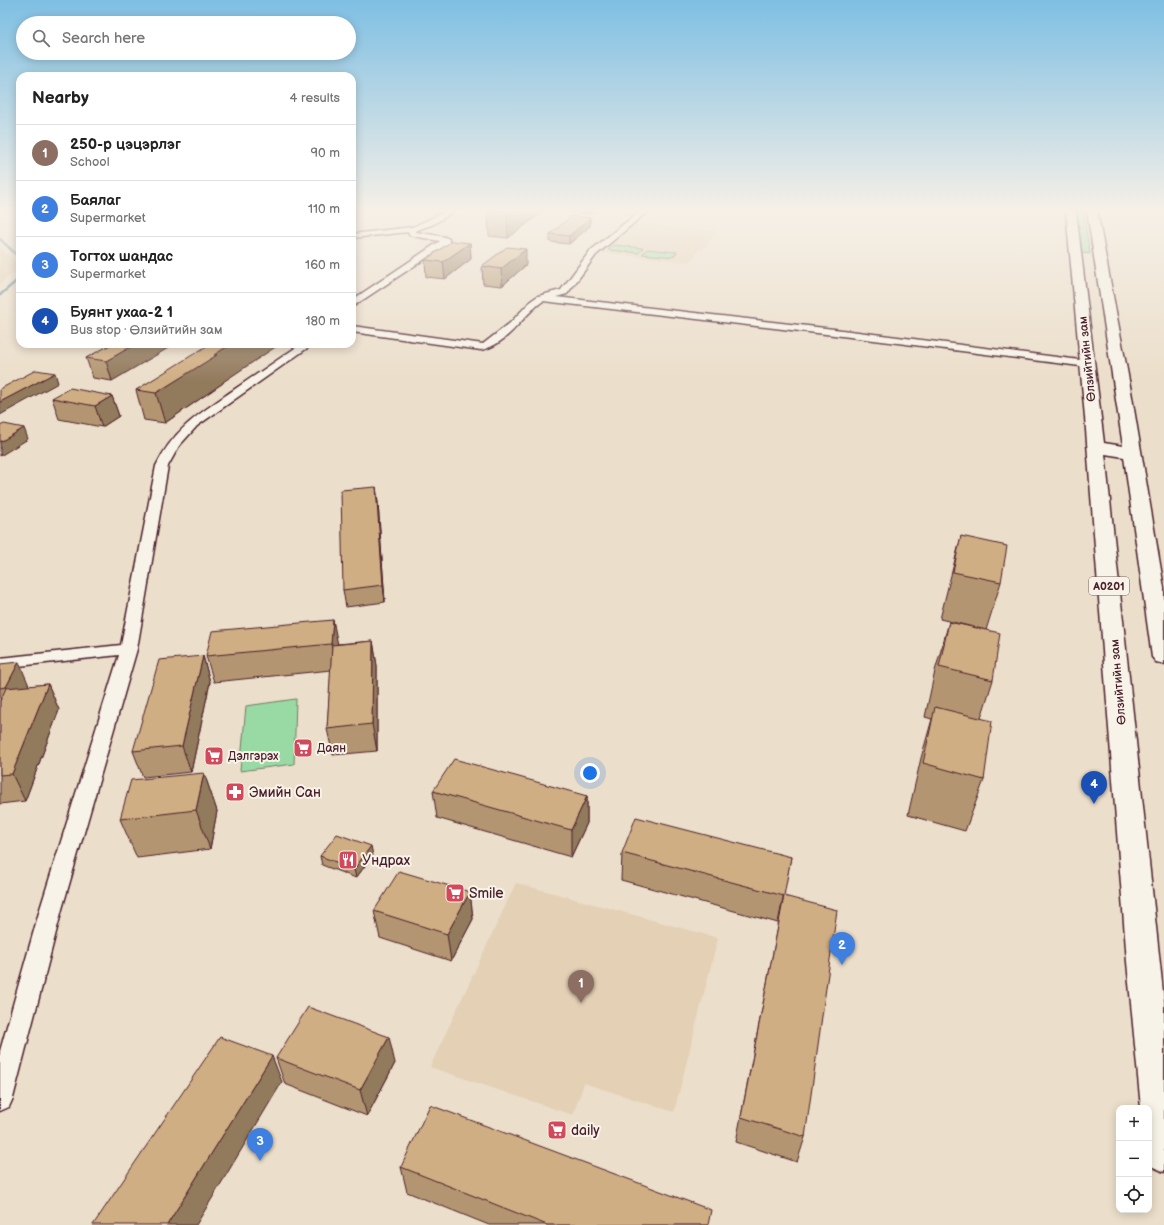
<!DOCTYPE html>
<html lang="en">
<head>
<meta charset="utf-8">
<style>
  body { margin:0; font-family:"Balsamiq Sans",sans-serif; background:#f2f2f2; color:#222 }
  .controls { position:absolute; right:12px; bottom:12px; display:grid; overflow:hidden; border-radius:8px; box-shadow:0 2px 10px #0003 }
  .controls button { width:36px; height:36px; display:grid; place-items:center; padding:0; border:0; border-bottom:1px solid #e0e0e0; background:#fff; color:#222; font:20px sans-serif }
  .you { position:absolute; left:590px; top:773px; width:14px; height:14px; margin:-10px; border:3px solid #fff; border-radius:50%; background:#1a73e8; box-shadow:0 0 0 6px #1a73e833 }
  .badge { display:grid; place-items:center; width:26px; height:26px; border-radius:50%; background:#1a73e8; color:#fff; font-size:13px; font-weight:700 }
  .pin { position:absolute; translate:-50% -33px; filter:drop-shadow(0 1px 2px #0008) }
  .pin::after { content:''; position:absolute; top:21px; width:14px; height:12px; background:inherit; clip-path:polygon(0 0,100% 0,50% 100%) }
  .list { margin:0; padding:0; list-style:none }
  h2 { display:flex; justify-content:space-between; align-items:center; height:52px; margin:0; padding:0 16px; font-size:17px }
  h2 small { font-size:13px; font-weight:400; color:#767676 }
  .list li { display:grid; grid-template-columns:26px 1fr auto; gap:12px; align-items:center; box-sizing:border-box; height:56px; padding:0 16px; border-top:1px solid #e0e0e0 }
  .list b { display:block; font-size:15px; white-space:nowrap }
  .list p { margin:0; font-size:13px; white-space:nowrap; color:#767676 }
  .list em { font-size:13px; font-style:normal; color:#767676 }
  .icon { flex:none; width:22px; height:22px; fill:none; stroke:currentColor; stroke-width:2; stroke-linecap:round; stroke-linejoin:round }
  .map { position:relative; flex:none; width:1164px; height:1225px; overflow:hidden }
  .search { position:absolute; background:#fff; box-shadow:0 2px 10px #0003; left:16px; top:16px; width:340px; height:44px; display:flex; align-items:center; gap:10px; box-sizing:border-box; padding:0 14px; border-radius:22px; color:#767676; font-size:15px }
  .panel { position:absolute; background:#fff; box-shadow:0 2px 10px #0003; left:16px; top:72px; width:340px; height:276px; border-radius:12px }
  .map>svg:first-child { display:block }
</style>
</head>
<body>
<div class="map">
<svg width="1164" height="1225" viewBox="0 0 1164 1225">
  <rect width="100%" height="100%" fill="#ebdeca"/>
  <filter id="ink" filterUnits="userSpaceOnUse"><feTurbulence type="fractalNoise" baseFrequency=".025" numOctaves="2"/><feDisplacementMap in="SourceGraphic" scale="8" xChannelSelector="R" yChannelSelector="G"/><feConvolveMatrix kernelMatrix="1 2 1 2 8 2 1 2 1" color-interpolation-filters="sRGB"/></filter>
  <g filter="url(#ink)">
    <!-- built -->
    <g fill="#e3d0b5">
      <path d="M632,223L717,231L703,250H699L690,262L601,253Z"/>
      <path d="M0,248L20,267L0,284Z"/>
      <path d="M516,883L718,938L674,1112L584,1083L573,1115L430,1067Z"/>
    </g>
    <!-- green -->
    <g fill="#99daa4" stroke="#727c68">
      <path d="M1076,211H1083L1090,254L1080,253Z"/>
      <path d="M613,245L643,248L639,253L608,250Z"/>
      <path d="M647,249L677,252L673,257L642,254Z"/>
      <path d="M296,699L294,764L240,771L246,706Z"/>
    </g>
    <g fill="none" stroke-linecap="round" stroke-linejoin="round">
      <!-- stream -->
      <g stroke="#6a8995" stroke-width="2.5">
        <path d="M0,239L20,258"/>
        <path d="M0,295L20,278"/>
      </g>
      <defs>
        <g id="minor">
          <path d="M445,211H454L434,224L417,230L416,232L445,237L449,239V243L352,307V300L440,241L413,236L409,235L408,232L352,238V234L412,227L428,220Z"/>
          <path d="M640,211H648L596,255L567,294L556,297L834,329L1088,361L1093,364L1088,367L834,335L543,301C522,315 508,345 481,350L352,332V326L483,344L510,323L532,300L538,296L561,290L590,251Z"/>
          <path d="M301,344H313L197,426L179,446L168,466L137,649L62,909L13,1098L9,1107L0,1111V1051L40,909L119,655L0,668V658L121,645L156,466C174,428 202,412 235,389C257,374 279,359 301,344Z"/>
        </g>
        <path id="trunk" d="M1066,211H1076L1104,443L1123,446L1087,211H1097L1131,391L1164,588V664L1156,662L1152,657L1124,457L1105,454L1164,1001V1172L1151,1166L1149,1163V1108H1141L1127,962L1085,417Z"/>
      </defs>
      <!-- minor casing -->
      <use href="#minor" stroke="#4a1f2b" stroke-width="3"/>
      <!-- trunk casing -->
      <use href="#trunk" stroke="#4a1f2b" stroke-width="3"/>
      <!-- minor -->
      <use href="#minor" fill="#f7f3e8" fill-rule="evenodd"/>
      <!-- trunk -->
      <use href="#trunk" fill="#f7f3e8" fill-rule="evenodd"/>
    </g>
    <!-- wall -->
    <g fill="#b39671" stroke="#4a1f2b">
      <path d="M488,211H544L508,238L489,236Z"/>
      <path d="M554,211H595L591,214Z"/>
      <path d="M590,218V226L569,244L550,242V234Z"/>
      <path d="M470,243L471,259L445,279L426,277L425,260Z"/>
      <path d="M526,265L502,286L483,284L482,266Z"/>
      <path d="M112,344V381L93,378L86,358Z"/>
      <path d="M223,382V383L165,423L144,420L136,390Z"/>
      <path d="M112,396L119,416L102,427L59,419L52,398Z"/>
      <path d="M376,487L378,503L385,602L346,607L343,590Z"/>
      <path d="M961,536L1001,582L986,630L940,619L949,583Z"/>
      <path d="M333,620L337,644L373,641L377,666V751L333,755L327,729L331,670L214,682L206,656Z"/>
      <path d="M949,622L993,680L981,718L984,780L965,831L908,815L921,758L932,719L925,717L935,671Z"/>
      <path d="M203,656L210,682L191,772L143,777L133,751Z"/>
      <path d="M0,664L30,686L48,684L59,710L25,801L0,804Z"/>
      <path d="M204,773L217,811L210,849L137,858L120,819Z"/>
      <path d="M433,791L587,796V823L571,857L437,818Z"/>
      <path d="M622,853L791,857L778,923L621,880Z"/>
      <path d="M373,855L356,878L322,865L320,856Z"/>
      <path d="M470,892L473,919L451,961L380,938L374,911Z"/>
      <path d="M784,896L805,1137L797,1162L736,1142Z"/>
      <path d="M276,1058L395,1063L367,1116L285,1084Z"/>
      <path d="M401,1167L709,1225H489L407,1192Z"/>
    </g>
    <!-- shaded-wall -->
    <g fill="#927a5c" stroke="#4a1f2b">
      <path d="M507,211H544L508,238Z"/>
      <path d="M591,211H595L591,214Z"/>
      <path d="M590,218V226L569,244V236Z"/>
      <path d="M470,243L471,259L445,279L443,262Z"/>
      <path d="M526,249V265L502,286L501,269Z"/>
      <path d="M136,344H175L112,381L106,361Z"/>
      <path d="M231,344H280L223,382V383L165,423L156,393Z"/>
      <path d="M55,373L58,383L0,415V402Z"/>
      <path d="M112,396L119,416L102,427L95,406Z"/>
      <path d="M24,428L28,439L0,456V442Z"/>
      <path d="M376,487L378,503L385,602L383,585Z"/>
      <path d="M333,620L338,645L336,670L331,644Z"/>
      <path d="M373,641L377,666V751L372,724Z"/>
      <path d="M203,656L210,682L191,772L182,746Z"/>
      <path d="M19,662L30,688L18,714L6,687Z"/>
      <path d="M48,684L59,710L25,801L12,774Z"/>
      <path d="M204,773L217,811L210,849L196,810Z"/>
      <path d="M587,796V823L571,857V830Z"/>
      <path d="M371,846L373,855L356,878L354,869Z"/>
      <path d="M470,892L473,919L451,961L447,934Z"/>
      <path d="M389,1037L395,1063L367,1116L360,1090Z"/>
      <path d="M272,1056L282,1082L196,1225H167Z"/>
    </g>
    <!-- building -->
    <g fill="#d0ae83" stroke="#4a1f2b">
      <path d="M572,216L590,218L569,236L550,234Z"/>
      <path d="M452,241L470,243L443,262L425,260Z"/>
      <path d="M507,247L526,249L501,269L482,266Z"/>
      <path d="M112,344H136L106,361L86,358Z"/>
      <path d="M210,344H231L214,355H217L156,393L136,390Z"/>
      <path d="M36,370L55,373L0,402V389Z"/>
      <path d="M70,388L112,396L95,406L52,398Z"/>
      <path d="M4,424L24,428L0,442V426Z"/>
      <path d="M376,487L383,585L343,590L341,490Z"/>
      <path d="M961,536L1007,546L1001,582L953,572Z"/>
      <path d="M333,620L331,644L206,656L212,631Z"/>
      <path d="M949,622L1000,633L993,680L939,667Z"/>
      <path d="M373,641L372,724L327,729L332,645Z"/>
      <path d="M203,656L182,746L133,751L159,660Z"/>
      <path d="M19,662L6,687L0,688V664Z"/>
      <path d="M48,684L12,774L0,775V701L6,688Z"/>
      <path d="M935,707L992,721L984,780L923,763Z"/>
      <path d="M454,759L587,796L571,830L433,791Z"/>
      <path d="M204,773L196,810L120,819L131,780Z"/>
      <path d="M636,817L791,857L784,896L622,853Z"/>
      <path d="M337,834L371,846L354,869L320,856Z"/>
      <path d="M399,871L470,892L447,934L374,911Z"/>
      <path d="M784,896L837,910L805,1137L741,1117Z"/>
      <path d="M308,1007L389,1037L360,1090L276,1058Z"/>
      <path d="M220,1037L272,1056L167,1225H93Z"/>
      <path d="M430,1105L711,1210L708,1225H547L401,1167Z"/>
    </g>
  </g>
  <!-- sky -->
  <linearGradient id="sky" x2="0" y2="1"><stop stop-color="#7ebfe3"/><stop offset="0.55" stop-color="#f6f0e7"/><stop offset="1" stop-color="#f6f0e7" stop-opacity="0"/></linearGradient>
  <rect width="1164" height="382" fill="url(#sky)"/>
  <!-- icons -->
  <defs>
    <symbol id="supermarket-square" viewBox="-11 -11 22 22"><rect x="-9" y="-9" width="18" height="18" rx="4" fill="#d1495b" stroke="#f7f3e8"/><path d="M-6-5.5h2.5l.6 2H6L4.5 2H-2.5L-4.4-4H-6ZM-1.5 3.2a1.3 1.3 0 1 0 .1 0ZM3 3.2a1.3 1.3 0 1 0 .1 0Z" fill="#fff"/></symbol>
    <symbol id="pharmacy-square" viewBox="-11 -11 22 22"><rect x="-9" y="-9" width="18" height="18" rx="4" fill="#d1495b" stroke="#f7f3e8"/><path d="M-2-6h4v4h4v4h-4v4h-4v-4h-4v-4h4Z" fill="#fff"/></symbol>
    <symbol id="restaurant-square" viewBox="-11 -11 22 22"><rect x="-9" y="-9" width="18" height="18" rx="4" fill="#d1495b" stroke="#f7f3e8"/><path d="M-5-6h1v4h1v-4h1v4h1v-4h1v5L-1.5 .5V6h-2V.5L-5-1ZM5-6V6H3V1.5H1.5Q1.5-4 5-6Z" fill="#fff"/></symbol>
  </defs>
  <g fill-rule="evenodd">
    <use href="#supermarket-square" x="292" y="737" width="22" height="22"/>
    <use href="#supermarket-square" x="203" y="745" width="22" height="22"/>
    <use href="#pharmacy-square" x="224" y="781" width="22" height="22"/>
    <use href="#restaurant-square" x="337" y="849" width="22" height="22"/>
    <use href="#supermarket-square" x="444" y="882" width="22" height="22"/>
    <use href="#supermarket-square" x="546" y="1119" width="22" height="22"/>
  </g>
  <g text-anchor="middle" stroke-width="4" stroke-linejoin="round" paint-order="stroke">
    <!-- shield labels -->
    <rect fill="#f7f3e8" stroke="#7e5f64" stroke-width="1" x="1089" y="577" width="40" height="18" rx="3"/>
    <g font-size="11" font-weight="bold" fill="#4a1f2b">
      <text x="1109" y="590">A0201</text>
    </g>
    <!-- street labels -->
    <g font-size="12" fill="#4a1f2b" stroke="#f7f3e8">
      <text transform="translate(1087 359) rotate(-96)" y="4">Өлзийтийн зам</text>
      <text transform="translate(1118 682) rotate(-95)" y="4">Өлзийтийн зам</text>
    </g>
    <!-- poi labels -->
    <g font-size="12" fill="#4a1f2b" stroke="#f7f3e8" text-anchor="start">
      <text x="317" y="752">Даян</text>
      <text x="228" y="760">Дэлгэрэх</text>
    </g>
    <!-- near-poi labels -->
    <g font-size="14" fill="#4a1f2b" stroke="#f7f3e8" text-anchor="start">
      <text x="249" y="797">Эмийн Сан</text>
      <text x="362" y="865">Ундрах</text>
      <text x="469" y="898">Smile</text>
      <text x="571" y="1135">daily</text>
    </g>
  </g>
</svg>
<div class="controls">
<button>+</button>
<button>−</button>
<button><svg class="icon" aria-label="locate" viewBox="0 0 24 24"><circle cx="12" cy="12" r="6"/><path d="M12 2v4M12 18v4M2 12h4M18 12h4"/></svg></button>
</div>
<div class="you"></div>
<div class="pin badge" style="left:581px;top:1003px;background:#8d6e63">1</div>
<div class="pin badge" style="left:842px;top:965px;background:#3f7fe0">2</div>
<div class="pin badge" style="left:260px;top:1161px;background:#3f7fe0">3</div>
<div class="pin badge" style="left:1094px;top:804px;background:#1a4fb4">4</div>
<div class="search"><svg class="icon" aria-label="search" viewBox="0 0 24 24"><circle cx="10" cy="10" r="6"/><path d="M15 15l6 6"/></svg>Search here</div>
<section class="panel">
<h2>Nearby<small>4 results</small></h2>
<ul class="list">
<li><span class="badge" style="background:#8d6e63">1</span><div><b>250-р цэцэрлэг</b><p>School</p></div><em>90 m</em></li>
<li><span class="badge" style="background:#3f7fe0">2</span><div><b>Баялаг</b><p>Supermarket</p></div><em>110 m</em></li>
<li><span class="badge" style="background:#3f7fe0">3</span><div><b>Тогтох шандас</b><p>Supermarket</p></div><em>160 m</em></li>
<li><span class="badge" style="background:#1a4fb4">4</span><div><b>Буянт ухаа-2 1</b><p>Bus stop · Өлзийтийн зам</p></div><em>180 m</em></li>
</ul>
</section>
</div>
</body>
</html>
